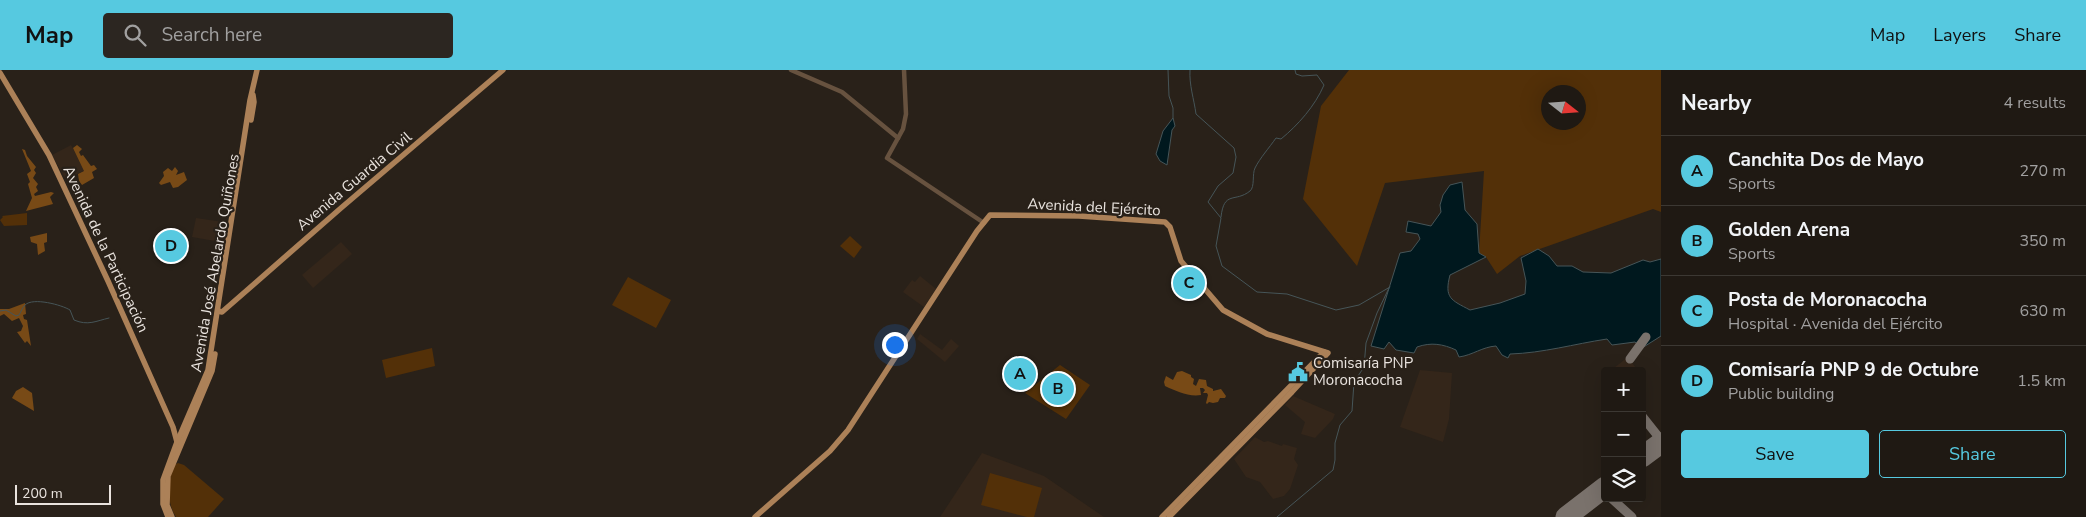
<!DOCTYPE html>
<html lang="en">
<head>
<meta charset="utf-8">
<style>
  body { margin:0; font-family:"Nunito Sans",sans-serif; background:#2c2621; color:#f1f3f6 }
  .controls { position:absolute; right:15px; bottom:15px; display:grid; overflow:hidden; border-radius:5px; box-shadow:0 5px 20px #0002 }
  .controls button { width:45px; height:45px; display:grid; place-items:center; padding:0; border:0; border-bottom:1px solid #3c3833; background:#1f1913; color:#f1f3f6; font:25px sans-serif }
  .compass { position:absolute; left:1541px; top:15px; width:45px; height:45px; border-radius:50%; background:#1f1913; box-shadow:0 5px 20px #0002; rotate:107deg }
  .scale { position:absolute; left:15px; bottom:12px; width:96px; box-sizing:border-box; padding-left:5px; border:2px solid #e9e3de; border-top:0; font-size:14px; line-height:18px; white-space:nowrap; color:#e9e3de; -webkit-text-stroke:4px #292119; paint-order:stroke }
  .you { position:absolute; left:894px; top:274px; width:18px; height:18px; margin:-12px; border:4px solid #fff; border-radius:50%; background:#1a73e8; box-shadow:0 0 0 8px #1a73e833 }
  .badge { display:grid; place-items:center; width:32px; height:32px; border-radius:50%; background:#56c9e0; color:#111; font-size:16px; font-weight:700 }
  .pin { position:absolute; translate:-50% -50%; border:2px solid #fff; box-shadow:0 1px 5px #0006 }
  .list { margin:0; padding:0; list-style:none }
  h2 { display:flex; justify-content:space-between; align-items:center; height:65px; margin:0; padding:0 20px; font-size:21px }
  h2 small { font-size:16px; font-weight:400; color:#a1a0a0 }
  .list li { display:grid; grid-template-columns:32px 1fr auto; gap:15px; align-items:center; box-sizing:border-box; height:70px; padding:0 20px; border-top:1px solid #3c3833 }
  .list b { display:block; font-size:19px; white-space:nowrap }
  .list p { margin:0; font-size:16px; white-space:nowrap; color:#a1a0a0 }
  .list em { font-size:16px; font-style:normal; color:#a1a0a0 }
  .actions { display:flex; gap:10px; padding:15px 20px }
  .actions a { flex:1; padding:11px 0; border:1px solid #56c9e0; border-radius:5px; text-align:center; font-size:18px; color:#56c9e0 }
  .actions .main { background:#56c9e0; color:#111 }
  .icon { flex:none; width:28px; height:28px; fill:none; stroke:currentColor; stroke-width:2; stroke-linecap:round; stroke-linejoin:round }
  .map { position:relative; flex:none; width:1661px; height:447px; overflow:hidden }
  header { display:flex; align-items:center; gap:30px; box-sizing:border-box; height:70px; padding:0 25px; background:#56c9e0; color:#111 }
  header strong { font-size:24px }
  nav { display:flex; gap:28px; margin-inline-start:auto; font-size:18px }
  .search { width:350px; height:45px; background:#2c2621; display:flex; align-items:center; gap:12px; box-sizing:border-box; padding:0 18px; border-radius:5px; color:#a1a0a0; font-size:19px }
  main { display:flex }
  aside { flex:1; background:#1f1913 }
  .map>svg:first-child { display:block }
</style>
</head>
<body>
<header>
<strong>Map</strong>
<div class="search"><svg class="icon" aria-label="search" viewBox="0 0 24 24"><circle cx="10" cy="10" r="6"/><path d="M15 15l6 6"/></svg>Search here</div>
<nav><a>Map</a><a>Layers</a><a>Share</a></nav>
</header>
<main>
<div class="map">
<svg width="1661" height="447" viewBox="0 0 1661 447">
  <rect width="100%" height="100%" fill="#292119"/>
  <!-- built -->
  <g fill="#34261a">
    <path d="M71,75L85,100L66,110L52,85Z"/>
    <path d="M196,148L230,153L226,173L192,167Z"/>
    <path d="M341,172L352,184L313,218L302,205Z"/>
    <path d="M1184,198L1191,205L1175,219L1171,210Z"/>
    <path d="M920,206L936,219L924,237L903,222L912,210L915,212Z"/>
    <path d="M920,264L942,280L951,269L959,276L945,292L917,269Z"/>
    <path d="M1628,287L1638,301H1610Z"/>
    <path d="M1420,300L1452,303L1449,349L1443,372L1400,357Z"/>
    <path d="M1293,326L1335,344L1333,349L1315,368L1301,364L1305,352L1285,335Z"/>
    <path d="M1255,367L1264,372L1268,371L1282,376L1283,374L1297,378L1294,389L1298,395L1290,419L1284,426L1273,429L1260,412L1246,407L1234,389Z"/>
    <path d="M982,383L1044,406L1104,447H940Z"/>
  </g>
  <!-- green -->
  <g fill="#533008" fill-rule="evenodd">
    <path d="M1349,0H1661V142L1653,139L1520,186L1497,204L1486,187L1479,183L1484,101L1385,113L1357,196L1303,129L1321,36ZM1548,22H1578V52H1548Z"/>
    <path d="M27,143V155L4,156L0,150L3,147L2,146Z"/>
    <path d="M850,166L862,177L854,188L840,176Z"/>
    <path d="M628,207L671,230L656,258L612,235Z"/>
    <path d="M432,278L435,296L386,308L382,290Z"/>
    <path d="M1022,291L1032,299L1018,317L1008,310Z"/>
    <path d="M1060,295L1090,315L1066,349L1025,323Z"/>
    <path d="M178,393L184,395L224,429L208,447H176C166,432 168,410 174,395Z"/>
    <path d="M990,403L1042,418L1034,447H1027L981,435Z"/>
  </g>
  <!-- forest -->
  <g fill="#784a16">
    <path d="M77,75L82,79L79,82L81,86L83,85L91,96L94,95L97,99L92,102L94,108L82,115L79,111L78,104L84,101L73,78Z"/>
    <path d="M22,79L25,80L27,86L36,97L34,100L36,103L33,108L38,114L36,117L38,121L34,124L35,126L51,122L54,123L50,127L53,134L26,141L32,128L28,114L30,112L27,104L31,101Z"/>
    <path d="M175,97L178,101L176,105L184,102L187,110L178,117L173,118L170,112L161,115L159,113L164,106L163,102L168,98L172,101Z"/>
    <path d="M47,163V172L44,173L45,181L38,185L37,174L31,172L30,167Z"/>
    <path d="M25,233L26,244L23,245L24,249L27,250L31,276L27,271L25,273L17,262L21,261L23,256L19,248L12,251L4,244L0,246V239H9Z"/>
    <path d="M1182,301L1191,305V307L1194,309L1193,314L1196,316L1199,309L1206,310L1207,316L1213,319V321L1221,319L1226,326L1225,328H1220L1218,332L1213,333L1209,332L1207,334L1206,333L1208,325L1207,323H1203L1205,320L1203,318H1200L1201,325C1188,327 1176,321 1165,316L1164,312L1166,306L1173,310L1177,302Z"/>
    <path d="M23,317L32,323L34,341L12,328L16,321Z"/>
  </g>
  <!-- water -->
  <g fill="#00181e" stroke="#465558">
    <path d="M1173,48L1175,56L1172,60L1167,95L1160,91L1156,84L1163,61Z"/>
    <path d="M1462,112L1465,140L1477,154L1479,183L1486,187L1450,205C1444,228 1451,230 1470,240L1500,233L1525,224L1526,211L1521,188L1538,179L1549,186L1557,196H1572L1583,202L1611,203L1643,190L1650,192L1661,189V266L1642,278L1635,272L1612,275L1607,269C1574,274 1543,283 1510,284L1508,288L1502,285L1496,276C1482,277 1473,285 1459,287L1456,280C1443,274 1431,272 1417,277L1414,283L1396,280L1389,272L1384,279L1371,276L1400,183L1411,181L1420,169L1418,164L1406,162L1408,151L1431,156L1441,142L1440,135L1443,125L1450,115Z"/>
  </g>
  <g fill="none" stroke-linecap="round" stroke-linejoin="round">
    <!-- stream -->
    <g stroke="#465558" stroke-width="1">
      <path d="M1168,0L1169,26L1173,38V48"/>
      <path d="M1190,0C1189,15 1194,29 1196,44L1234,78L1236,87L1233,103L1218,116L1208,132L1221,148L1216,176L1222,196L1257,222L1287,224L1336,240L1359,235L1390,217"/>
      <path d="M1221,147C1224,120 1235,133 1250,121C1255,117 1252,104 1255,98C1260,88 1269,78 1276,68L1281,69C1298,55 1315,36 1324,15L1317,5L1302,6L1296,4L1295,0"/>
      <path d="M0,241L6,240L16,246L19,245C21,242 22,238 25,235C33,227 62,235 70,240L74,250C88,256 96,251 109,248"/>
      <path d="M1277,447L1333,400L1335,390V373L1340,355L1352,341L1354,312L1364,297L1366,273L1377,243L1389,218"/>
    </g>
    <!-- taxiway -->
    <g stroke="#7a726c" stroke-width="9">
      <path d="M1630,289L1646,267"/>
      <path d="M1642,346L1661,370"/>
      <path d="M1601,420L1605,423"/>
      <path d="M1611,428L1632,447"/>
    </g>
    <!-- runway -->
    <g stroke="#7a726c" stroke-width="21">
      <path d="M1642,387L1661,373"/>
      <path d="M1566,447L1605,417"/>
    </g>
    <!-- minor -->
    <g stroke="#67523f" stroke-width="4.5">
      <path d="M791,0L842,22L898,68"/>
      <path d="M904,0L906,44L903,59L887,88L984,153"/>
    </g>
    <!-- major -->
    <g stroke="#ac8158" stroke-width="5.5">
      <path d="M0,3L49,85L108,211L173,357L177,372"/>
      <path d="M251,50L254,32L253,25"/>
      <path d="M218,241L222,242L341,138L503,0"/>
      <path d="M168,447L163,434V410L177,372L208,300L250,30L257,0"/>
      <path d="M172,447L167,435L168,406L212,301L215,284"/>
      <path d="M755,447L830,381L848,360L977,161L990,145L1079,146L1165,152L1170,157L1181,191L1223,240L1267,264L1328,283L1292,322L1169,447"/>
      <path d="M1162,447L1324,282"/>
    </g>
  </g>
  <!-- icons -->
  <defs>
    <symbol id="civic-bare" viewBox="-9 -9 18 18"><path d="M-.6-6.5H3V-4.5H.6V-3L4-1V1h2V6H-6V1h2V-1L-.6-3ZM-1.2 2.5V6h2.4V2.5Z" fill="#56c9e0" stroke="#292119" stroke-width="2.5" paint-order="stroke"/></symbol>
  </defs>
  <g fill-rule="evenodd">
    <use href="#civic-bare" x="1284" y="288" width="28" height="28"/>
  </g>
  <g text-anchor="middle" stroke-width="4.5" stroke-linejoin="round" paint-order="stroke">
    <!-- street labels -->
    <g font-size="15" fill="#e9e3de" stroke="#292119">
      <text transform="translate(354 111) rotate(-40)" y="5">Avenida Guardia Civil</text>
      <text transform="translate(1094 137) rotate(3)" y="5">Avenida del Ejército</text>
      <text transform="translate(106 179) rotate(65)" y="5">Avenida de la Participación</text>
      <text transform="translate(215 193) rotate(-80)" y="5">Avenida José Abelardo Quiñones</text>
    </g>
    <!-- poi labels -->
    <g font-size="15" fill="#e9e3de" stroke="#292119" text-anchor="start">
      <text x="1313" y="298">Comisaría PNP<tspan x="1313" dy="17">Moronacocha</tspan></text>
    </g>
  </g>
</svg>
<div class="controls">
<button>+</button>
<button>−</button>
<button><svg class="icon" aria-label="layers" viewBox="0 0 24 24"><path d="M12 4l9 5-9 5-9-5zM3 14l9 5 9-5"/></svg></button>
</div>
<svg class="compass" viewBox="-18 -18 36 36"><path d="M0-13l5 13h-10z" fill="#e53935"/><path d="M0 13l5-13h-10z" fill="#a1a0a0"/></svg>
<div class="scale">200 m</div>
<div class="you"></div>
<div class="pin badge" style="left:1020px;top:304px">A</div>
<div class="pin badge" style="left:1058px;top:319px">B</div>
<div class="pin badge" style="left:1189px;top:213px">C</div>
<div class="pin badge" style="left:171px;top:176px">D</div>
</div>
<aside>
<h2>Nearby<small>4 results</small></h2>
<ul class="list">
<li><span class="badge">A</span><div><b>Canchita Dos de Mayo</b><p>Sports</p></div><em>270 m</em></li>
<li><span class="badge">B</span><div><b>Golden Arena</b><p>Sports</p></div><em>350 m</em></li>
<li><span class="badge">C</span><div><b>Posta de Moronacocha</b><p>Hospital · Avenida del Ejército</p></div><em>630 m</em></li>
<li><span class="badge">D</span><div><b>Comisaría PNP 9 de Octubre</b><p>Public building</p></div><em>1.5 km</em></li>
</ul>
<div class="actions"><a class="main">Save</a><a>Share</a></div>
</aside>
</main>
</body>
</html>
